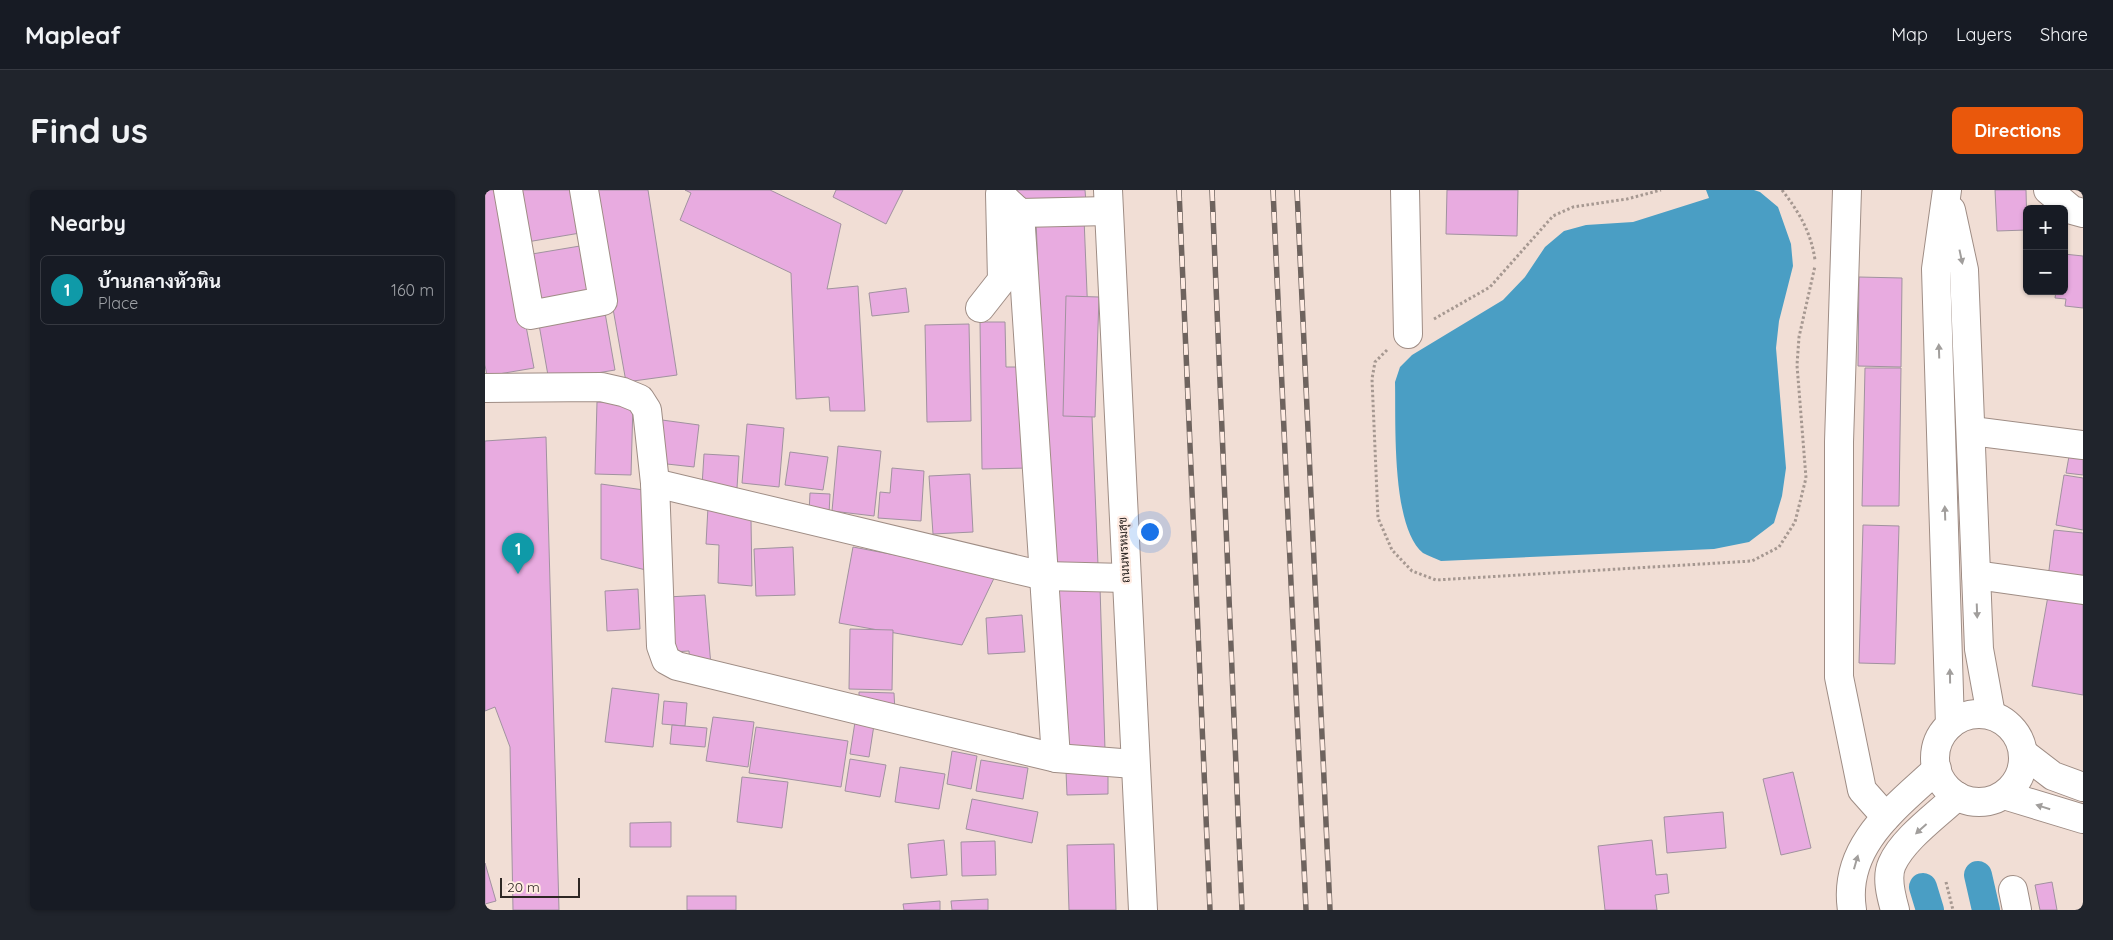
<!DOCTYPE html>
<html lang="en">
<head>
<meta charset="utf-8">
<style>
  body { margin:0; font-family:Quicksand,Sarabun,sans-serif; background:#20242c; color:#f1f3f6 }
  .controls { position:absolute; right:15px; top:15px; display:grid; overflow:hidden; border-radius:8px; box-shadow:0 1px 4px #0004 }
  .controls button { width:45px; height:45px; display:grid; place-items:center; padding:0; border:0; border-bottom:1px solid #363941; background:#171b24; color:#f1f3f6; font:25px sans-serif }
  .scale { position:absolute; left:15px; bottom:12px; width:80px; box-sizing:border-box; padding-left:5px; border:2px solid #2e2724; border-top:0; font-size:14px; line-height:18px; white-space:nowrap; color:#2e2724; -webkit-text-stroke:4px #ffebe2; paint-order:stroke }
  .you { position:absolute; left:664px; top:341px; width:18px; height:18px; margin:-12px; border:4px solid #fff; border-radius:50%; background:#1a73e8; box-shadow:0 0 0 8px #1a73e833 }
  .badge { display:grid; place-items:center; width:32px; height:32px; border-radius:50%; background:#ea580c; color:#fff; font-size:16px; font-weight:700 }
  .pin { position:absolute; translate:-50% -41px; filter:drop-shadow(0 1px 2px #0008) }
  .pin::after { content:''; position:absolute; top:26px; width:18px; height:15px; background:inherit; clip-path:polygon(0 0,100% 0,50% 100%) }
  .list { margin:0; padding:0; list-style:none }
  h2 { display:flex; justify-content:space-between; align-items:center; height:65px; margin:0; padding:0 20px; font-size:21px }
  h2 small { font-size:16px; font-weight:400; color:#9ea1a6 }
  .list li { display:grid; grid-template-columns:32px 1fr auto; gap:15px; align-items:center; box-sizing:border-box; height:70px; margin:0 10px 10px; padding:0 10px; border:1px solid #363941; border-radius:8px }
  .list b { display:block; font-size:19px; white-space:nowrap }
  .list p { margin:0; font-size:16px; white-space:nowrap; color:#9ea1a6 }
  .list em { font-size:16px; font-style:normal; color:#9ea1a6 }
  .map { position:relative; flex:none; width:1598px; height:720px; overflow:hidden; border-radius:8px }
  header { display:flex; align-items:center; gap:30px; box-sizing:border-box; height:70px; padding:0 25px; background:#171b24; border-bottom:1px solid #363941 }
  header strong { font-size:24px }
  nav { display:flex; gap:28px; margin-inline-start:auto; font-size:18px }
  .intro { display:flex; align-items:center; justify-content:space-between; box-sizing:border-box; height:120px; padding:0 30px }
  h1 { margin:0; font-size:35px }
  .button { padding:12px 22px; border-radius:8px; background:#ea580c; color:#fff; font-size:18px; font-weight:700 }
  main { display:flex; gap:30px; padding:0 30px }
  aside { flex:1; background:#171b24; border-radius:8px; box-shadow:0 1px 4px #0004 }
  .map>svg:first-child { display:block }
</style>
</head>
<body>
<header>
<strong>Mapleaf</strong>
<nav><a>Map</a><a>Layers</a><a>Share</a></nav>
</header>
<div class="intro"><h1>Find us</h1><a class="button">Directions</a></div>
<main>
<aside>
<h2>Nearby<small></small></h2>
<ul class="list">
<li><span class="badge" style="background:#0f9aa8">1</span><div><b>บ้านกลางหัวหิน</b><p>Place</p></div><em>160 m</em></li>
</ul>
</aside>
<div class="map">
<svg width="1598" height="720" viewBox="0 0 1598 720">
  <rect width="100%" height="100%" fill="#f1ded5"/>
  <!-- water -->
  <path fill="#4a9ec4" d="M1221,0H1269L1275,2L1293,17L1306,54L1308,76L1294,131L1291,158L1301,278L1297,306L1289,333L1264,352L1229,359L956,371C950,368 943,366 938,363C906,337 911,232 910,192L915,177L927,165L1018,110L1040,87L1060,57L1079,41L1101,35L1148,32L1224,8Z"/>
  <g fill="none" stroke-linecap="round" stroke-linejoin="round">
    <!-- canal -->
    <g stroke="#4a9ec4" stroke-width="28">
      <path d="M1493,685L1501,720"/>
      <path d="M1438,697L1445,720"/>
    </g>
  </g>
  <!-- building -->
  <g fill="#e8abe0" stroke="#a1929f">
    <path d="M0,0H15L49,178L2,186L0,175Z"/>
    <path d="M32,0H92L101,42L42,52Z"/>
    <path d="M107,0H163L192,185L141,192Z"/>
    <path d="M200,0H285L356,34L342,99L373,96L380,221H345L344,207L311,209L306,83L195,30L206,3Z"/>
    <path d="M351,0H418L401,34L348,7Z"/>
    <path d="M530,0H600L601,13L531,15Z"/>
    <path d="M962,0H1033L1032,46L961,44Z"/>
    <path d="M1510,0H1541L1542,40L1512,41Z"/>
    <path d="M599,28L613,375L565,376L551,30Z"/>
    <path d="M101,55L111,107L50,117L41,65Z"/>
    <path d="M1579,64L1598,66V118L1580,116L1581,109L1570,108L1571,101H1579Z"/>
    <path d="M1374,87L1417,88L1416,177L1373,176Z"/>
    <path d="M421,98L424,122L387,126L384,103Z"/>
    <path d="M581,106L614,107L610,227L578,226Z"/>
    <path d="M119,117L130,180L64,191L53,129Z"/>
    <path d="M495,132H520L521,177H540L543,278L497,279Z"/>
    <path d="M484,134L486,231L442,232L440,135Z"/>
    <path d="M1380,178H1416L1414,316H1377Z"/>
    <path d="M112,212L148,213L146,285L110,284Z"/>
    <path d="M177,230L214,235L209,277L173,273Z"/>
    <path d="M262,234L299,238L294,297L257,293Z"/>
    <path d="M61,247L74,720H28L25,557L10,517L0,521V251Z"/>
    <path d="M1586,255L1598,257V285L1581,283Z"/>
    <path d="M353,256L396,261L389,326L347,321Z"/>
    <path d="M305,262L343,267L338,300L300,295Z"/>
    <path d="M219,264L254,266L252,298L217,296Z"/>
    <path d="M407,278L439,281L436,331L393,328L395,302L405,303Z"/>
    <path d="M485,284L488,342L448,344L444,286Z"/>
    <path d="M1579,285L1598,288V340L1571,335Z"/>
    <path d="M116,294L159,300L165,381L116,369Z"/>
    <path d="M325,303L345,304L344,324L324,323Z"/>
    <path d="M223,317L266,329L267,396L233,393L234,355L221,354Z"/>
    <path d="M1378,335L1414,336L1410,474L1374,473Z"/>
    <path d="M1569,340L1598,343V392L1563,388Z"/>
    <path d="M308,357L310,405L271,406L269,359Z"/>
    <path d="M368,357L511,384L477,455L354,433Z"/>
    <path d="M615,397L620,560L573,561L569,398Z"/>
    <path d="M153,399L155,439L122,441L120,401Z"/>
    <path d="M220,405L226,476L205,477L204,461L186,462L182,407Z"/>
    <path d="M1563,406L1598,412V505L1547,496Z"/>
    <path d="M537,425L540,462L503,464L501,428Z"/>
    <path d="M365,439L408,440L407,500L364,499Z"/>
    <path d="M127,498L174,504L168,557L120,552Z"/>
    <path d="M374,502L409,503L410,522L374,513Z"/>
    <path d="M179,511L202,513L200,536L177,534Z"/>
    <path d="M228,527L269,532L263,577L221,571Z"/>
    <path d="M370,532L389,535L384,567L365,564Z"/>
    <path d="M187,535L222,538L220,557L185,554Z"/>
    <path d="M271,537L363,551L356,597L264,583Z"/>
    <path d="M467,561L492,566L486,599L462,594Z"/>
    <path d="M365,569L401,575L395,607L360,601Z"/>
    <path d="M496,570L543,578L538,609L491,601Z"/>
    <path d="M415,577L460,584L454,619L410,612Z"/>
    <path d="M581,581H623V604L582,605Z"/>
    <path d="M1308,582L1326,658L1296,665L1278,589Z"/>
    <path d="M257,587L303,592L297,638L252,632Z"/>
    <path d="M487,609L553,622L547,653L481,639Z"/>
    <path d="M1238,622L1241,658L1182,663L1179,627Z"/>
    <path d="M186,632V657H145V633Z"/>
    <path d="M459,650L462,685L426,688L423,654Z"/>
    <path d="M1167,650L1171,685L1182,684L1184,703L1170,705L1172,720H1120L1113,656Z"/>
    <path d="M510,651L511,685L477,686L476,652Z"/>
    <path d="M629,654L631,720H584L582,655Z"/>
    <path d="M0,673L11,711L0,714Z"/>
    <path d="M1567,692L1572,720H1555L1550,695Z"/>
    <rect x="202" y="706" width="49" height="14"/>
    <path d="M503,709V720H467L466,711Z"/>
    <path d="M455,711V720H419L418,714Z"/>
  </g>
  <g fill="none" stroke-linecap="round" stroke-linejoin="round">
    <defs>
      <g id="minor">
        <path d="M23,0L45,125L118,111L99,0"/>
        <path d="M623,0L658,720"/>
        <path d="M920,0L923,144"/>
        <path d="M1362,0L1354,252V487L1377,600L1401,627"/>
        <path d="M1563,0L1587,20L1598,23"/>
        <path d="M522,11L535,23L623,21"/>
        <path d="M535,23L571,568"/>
        <path d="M495,118L517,90L515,4"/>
        <path d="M0,198L116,197L138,202L155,209L162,220L170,293L176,456L181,470L192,476L571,568L649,574"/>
        <path d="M1487,241L1598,255"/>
        <path d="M170,293L559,386L641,388"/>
        <path d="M1491,385L1598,400"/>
        <path d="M1528,700L1532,720"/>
        <path d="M1367,720C1357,656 1410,618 1452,579"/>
        <path d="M1410,720C1406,706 1401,687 1407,674C1418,649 1452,625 1472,606"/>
      </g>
      <g id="major">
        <path d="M1462,0L1451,79L1465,535"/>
        <path d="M1466,20L1479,80L1494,459L1506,525"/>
        <circle cx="1494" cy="568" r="44"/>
        <path d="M1538,563L1568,586L1598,597"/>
        <path d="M1519,605L1598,629"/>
      </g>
    </defs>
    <!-- minor casing -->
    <use href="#minor" stroke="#9f8d85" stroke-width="30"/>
    <!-- major casing -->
    <use href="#major" stroke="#9f8d85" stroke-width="30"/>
    <!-- path -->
    <g stroke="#a69891" stroke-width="3" stroke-dasharray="2.5 2.5" stroke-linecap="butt">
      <path d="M1297,0C1314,22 1326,42 1330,70"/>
      <path d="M949,129L1005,97L1068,26L1088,17L1142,9L1176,0"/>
      <path d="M902,160L890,172L887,189L893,328L907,360L927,381L951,390L1267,371L1294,357L1310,332L1321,288L1312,175L1314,147L1330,76"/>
      <path d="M1461,692L1468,720"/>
    </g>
    <!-- minor -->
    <use href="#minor" stroke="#fff" stroke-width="28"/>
    <!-- major -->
    <use href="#major" stroke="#fff" stroke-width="28"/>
    <defs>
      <g id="rail">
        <path d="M694,0L725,720"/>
        <path d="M727,0L757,720"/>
        <path d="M788,0L821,720"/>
        <path d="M812,0L845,720"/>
      </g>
    </defs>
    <!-- rail casing -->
    <use href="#rail" stroke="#6e635e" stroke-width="5.5"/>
    <!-- rail -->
    <use href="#rail" stroke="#ffebe2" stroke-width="4" stroke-dasharray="11" stroke-linecap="butt"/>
  </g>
  <!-- one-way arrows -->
  <defs><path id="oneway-solid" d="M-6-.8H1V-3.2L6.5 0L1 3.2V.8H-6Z" transform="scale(1.25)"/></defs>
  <g fill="#a19e9c">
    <use href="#oneway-solid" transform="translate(1476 67) rotate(78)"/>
    <use href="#oneway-solid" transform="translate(1454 161) rotate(-92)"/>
    <use href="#oneway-solid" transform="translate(1460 323) rotate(-92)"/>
    <use href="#oneway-solid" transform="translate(1492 421) rotate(88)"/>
    <use href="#oneway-solid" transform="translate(1465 486) rotate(-91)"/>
    <use href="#oneway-solid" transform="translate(1558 617) rotate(-163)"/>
    <use href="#oneway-solid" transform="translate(1436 639) rotate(138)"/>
    <use href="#oneway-solid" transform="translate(1371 672) rotate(-74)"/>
  </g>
  <g text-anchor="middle" stroke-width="4.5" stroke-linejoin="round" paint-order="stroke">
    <!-- street labels -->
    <g font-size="12" fill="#2e2724" stroke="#ffebe2">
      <text transform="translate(639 360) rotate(-93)" y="4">ถนนพรหมสุข</text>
    </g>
  </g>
</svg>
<div class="controls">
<button>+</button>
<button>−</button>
</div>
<div class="scale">20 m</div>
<div class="you"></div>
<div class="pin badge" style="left:33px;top:384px;background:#0f9aa8">1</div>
</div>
</main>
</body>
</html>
